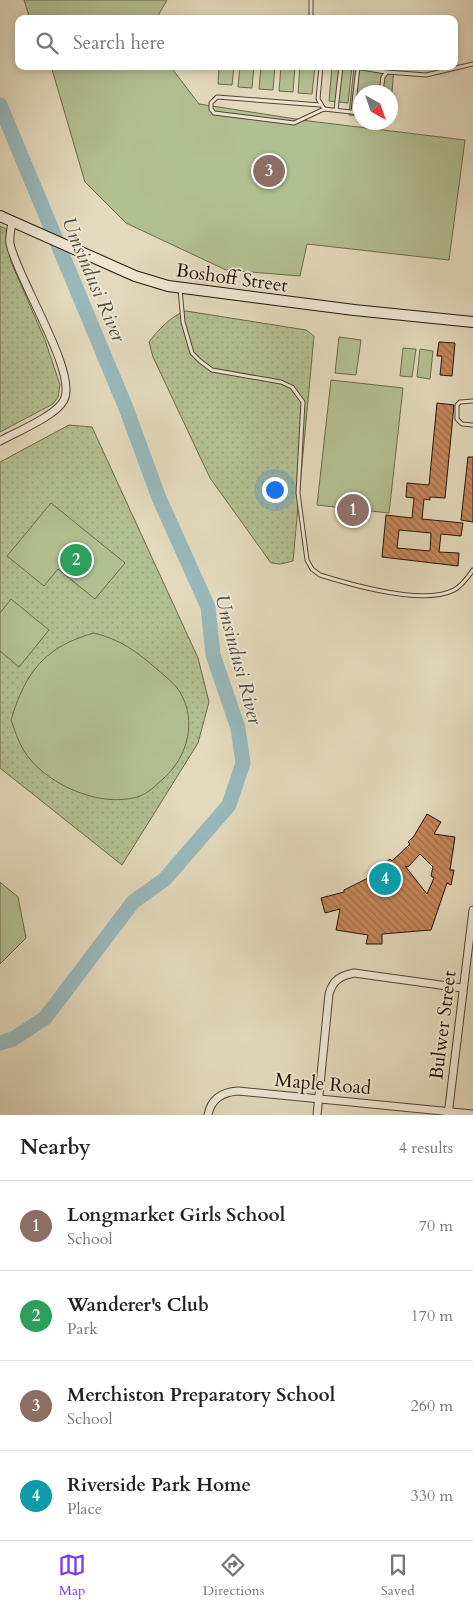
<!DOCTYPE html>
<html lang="en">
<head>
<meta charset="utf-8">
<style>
  body { margin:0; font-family:Cardo,serif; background:#f2f2f2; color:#222 }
  .compass { position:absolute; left:353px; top:85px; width:45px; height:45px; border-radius:50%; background:#fff; box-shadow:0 2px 8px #0003; rotate:140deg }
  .you { position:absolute; left:274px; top:489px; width:18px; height:18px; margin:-12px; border:4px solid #fff; border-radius:50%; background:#1a73e8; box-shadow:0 0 0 8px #1a73e833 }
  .badge { display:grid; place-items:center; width:32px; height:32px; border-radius:50%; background:#7c3aed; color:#fff; font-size:16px; font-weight:700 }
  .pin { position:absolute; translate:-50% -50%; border:2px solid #fff; box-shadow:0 1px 5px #0006 }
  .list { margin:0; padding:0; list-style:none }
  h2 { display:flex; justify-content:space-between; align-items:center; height:65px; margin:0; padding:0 20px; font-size:21px }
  h2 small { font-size:16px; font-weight:400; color:#767676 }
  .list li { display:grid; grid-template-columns:32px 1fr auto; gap:15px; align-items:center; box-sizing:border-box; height:90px; padding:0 20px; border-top:1px solid #e0e0e0 }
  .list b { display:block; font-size:19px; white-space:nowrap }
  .list p { margin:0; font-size:16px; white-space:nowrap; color:#767676 }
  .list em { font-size:16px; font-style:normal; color:#767676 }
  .icon { flex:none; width:28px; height:28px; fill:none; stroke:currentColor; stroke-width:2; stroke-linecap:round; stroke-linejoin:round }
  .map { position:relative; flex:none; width:473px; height:1115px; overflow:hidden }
  .search { position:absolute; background:#fff; box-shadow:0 2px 8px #0003; left:15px; right:15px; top:15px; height:55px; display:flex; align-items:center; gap:12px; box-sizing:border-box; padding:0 18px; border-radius:10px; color:#767676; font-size:19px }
  .sheet { height:425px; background:#fff }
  nav { display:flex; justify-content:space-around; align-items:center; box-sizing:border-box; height:70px; border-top:1px solid #e0e0e0; background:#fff; font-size:14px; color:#767676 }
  nav a { display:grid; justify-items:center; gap:2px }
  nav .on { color:#7c3aed }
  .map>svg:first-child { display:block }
</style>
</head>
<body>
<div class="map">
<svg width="473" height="1115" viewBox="0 0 473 1115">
  <defs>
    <pattern id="grass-dots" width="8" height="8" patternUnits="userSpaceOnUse" patternTransform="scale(1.25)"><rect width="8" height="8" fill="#b2bf92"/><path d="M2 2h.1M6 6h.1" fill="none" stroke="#99a37c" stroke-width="1.8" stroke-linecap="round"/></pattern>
    <pattern id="building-back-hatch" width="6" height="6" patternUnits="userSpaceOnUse" patternTransform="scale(1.25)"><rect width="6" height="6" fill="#c5865a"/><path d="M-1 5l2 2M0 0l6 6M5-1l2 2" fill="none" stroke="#a06c48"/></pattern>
  </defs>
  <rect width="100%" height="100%" fill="#e3d9bc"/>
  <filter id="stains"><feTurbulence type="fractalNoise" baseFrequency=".004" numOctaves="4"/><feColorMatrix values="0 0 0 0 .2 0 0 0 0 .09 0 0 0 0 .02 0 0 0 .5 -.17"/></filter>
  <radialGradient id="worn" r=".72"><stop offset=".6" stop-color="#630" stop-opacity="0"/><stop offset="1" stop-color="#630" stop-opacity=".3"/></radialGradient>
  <!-- grass -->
  <g fill="url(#grass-dots)" stroke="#6c6a4a">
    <path d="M0,226L6,229L11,262L45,340L60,385L58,397L53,404L0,432Z"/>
    <path d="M186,311L306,330L314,336L293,561L281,564L271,563L210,478L153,357L149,342C158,330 172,315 186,311Z"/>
    <path d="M69,425L92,427L198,658L209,702L198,743L122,865L0,768V462Z"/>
  </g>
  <!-- pitch -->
  <g fill="#b2bf92" stroke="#6c6a4a">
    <path d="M24,0H167L156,19H30Z"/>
    <path d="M51,66H170L199,104L309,121L465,140L449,260L307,244L300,276L226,270L126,223L85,182Z"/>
    <path d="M219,66H234L232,85L218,84Z"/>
    <path d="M240,66H254L252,88L238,87Z"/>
    <path d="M261,66H275L273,90L259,89Z"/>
    <path d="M281,66H295L293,92L279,91Z"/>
    <path d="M300,66H315L312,94L298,93Z"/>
    <path d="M332,66H352L348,103L329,101Z"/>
    <path d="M354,66L394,67L391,104L390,92H360V116L349,115Z"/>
    <path d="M339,337L361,340L356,375L335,373Z"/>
    <path d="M403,348L416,349L412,377L400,376Z"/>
    <path d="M420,349L433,351L430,379L417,377Z"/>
    <path d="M331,380L403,388L389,513L317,505Z"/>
    <path d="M51,503L125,563L95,599L58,569L44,586L7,556Z"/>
    <path d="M11,599L49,630L19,667L0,651V613Z"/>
    <path d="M94,633C122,640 137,652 158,670C165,676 175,684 180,692C197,721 188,756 164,778C156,785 148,794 137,797C99,808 45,784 24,751C18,741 15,731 11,720C25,672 46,646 94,633Z"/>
    <path d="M0,882L18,897L26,938L0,964Z"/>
  </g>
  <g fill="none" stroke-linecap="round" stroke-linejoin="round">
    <!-- river -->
    <path stroke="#99b8ba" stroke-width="15" d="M0,105L126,408L159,498L208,607L213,655L238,728L243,763L229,805L165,879L133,902L45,1018L13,1039L0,1043"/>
  </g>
  <!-- building -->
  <g fill="url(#building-back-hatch)" stroke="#251403" fill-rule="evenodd">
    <path d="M439,342L455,343L452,376L440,375L442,356H437Z"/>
    <path d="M437,403L454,405L445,498L430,497V500L424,499L422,519L463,523L461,536L441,534L439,552L459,553L458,566L382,557L386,515L412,518L414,498L406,497L407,483L429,485ZM399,530L431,533L430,551L397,548Z"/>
    <path d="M468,457H473V522L461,520Z"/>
    <path d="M427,814L441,822L434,834L455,837L450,870H454L451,885L447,883L431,930L382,934V944H366L368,935L336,930L340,909L325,913L321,898L344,892V890L374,875L373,873L390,859L392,861L410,844L408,842L414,836ZM420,854L433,867L431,876L434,878L427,894L405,866L408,867Z"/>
  </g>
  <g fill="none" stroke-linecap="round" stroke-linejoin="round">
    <defs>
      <g id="service">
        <path d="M311,0V19"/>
        <path d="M321,66L318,99L324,109"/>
        <path d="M349,66L386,72"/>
        <path d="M381,92L383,77L387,72L426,75L473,64"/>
        <path d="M320,105L217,97L211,103V109L214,113L294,123L324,109L360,113"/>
        <path d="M336,110L341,66"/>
        <path d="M353,112L358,67"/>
        <path d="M180,289L183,322L192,353L200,361L212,370L281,382L292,387L303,402L298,493L307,560L312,569L320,575C352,585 423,606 454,590C462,586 468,577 473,570"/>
        <path d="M473,401L460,402L457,405V419L462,424L473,425"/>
      </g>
      <g id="minor">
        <path d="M0,441C16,432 56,416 64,400C78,373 18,280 10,244C9,237 11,229 12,222"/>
        <path d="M208,1115C211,1099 222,1092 238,1091L473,1114"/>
        <path d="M317,1115L329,994C333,980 340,976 354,973L462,988"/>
        <path d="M448,1115L473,910"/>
      </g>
      <path id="secondary" d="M0,216L135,276L168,286L354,310L473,322"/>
    </defs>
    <!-- service casing -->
    <use href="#service" stroke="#544531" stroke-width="5"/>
    <!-- minor casing -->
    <use href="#minor" stroke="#544531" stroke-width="9"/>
    <!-- secondary casing -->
    <use href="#secondary" stroke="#251403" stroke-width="12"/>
    <!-- service -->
    <use href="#service" stroke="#ede6d3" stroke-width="3"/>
    <!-- minor -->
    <use href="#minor" stroke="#ede6d3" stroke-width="7"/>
    <!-- secondary -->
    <use href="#secondary" stroke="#ede6d3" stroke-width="10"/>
  </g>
  <g text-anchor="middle" stroke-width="4" stroke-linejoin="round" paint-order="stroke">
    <!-- street labels -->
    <g font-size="19" fill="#251403" stroke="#ede6d3">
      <text transform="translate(232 277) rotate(8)" y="7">Boshoff Street</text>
      <text transform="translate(442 1025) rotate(-83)" y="7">Bulwer Street</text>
      <text transform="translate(323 1083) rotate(5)" y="7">Maple Road</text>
    </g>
    <!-- water labels -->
    <g font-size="20" font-style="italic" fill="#4e4d43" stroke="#ede6d3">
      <text transform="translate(94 279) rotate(67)" y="7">Umsindusi River</text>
      <text transform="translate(239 659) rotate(75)" y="7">Umsindusi River</text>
    </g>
  </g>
  <rect width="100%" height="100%" filter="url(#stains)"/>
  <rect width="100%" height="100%" fill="url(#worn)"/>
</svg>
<svg class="compass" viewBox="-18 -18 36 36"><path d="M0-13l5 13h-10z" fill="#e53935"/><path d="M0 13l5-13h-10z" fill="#767676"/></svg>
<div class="you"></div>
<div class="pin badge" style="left:353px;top:510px;background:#8d6e63">1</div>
<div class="pin badge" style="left:76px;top:560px;background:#2e9e5b">2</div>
<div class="pin badge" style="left:269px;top:171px;background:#8d6e63">3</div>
<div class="pin badge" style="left:385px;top:879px;background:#0f9aa8">4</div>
<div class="search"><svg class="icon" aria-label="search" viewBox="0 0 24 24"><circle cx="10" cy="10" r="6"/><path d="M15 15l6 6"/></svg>Search here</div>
</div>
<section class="sheet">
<h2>Nearby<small>4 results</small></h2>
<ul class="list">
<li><span class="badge" style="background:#8d6e63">1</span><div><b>Longmarket Girls School</b><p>School</p></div><em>70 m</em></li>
<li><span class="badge" style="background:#2e9e5b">2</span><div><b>Wanderer's Club</b><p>Park</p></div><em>170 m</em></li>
<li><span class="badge" style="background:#8d6e63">3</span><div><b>Merchiston Preparatory School</b><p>School</p></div><em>260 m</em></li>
<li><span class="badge" style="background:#0f9aa8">4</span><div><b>Riverside Park Home</b><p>Place</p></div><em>330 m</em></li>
</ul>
</section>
<nav>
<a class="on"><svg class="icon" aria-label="map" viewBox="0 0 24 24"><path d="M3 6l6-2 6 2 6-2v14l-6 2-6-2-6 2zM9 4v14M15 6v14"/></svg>Map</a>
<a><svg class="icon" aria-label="directions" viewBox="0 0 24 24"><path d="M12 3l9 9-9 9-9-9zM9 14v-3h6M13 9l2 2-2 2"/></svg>Directions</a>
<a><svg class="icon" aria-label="saved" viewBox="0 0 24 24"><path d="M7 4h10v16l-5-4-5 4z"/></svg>Saved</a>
</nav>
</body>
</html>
